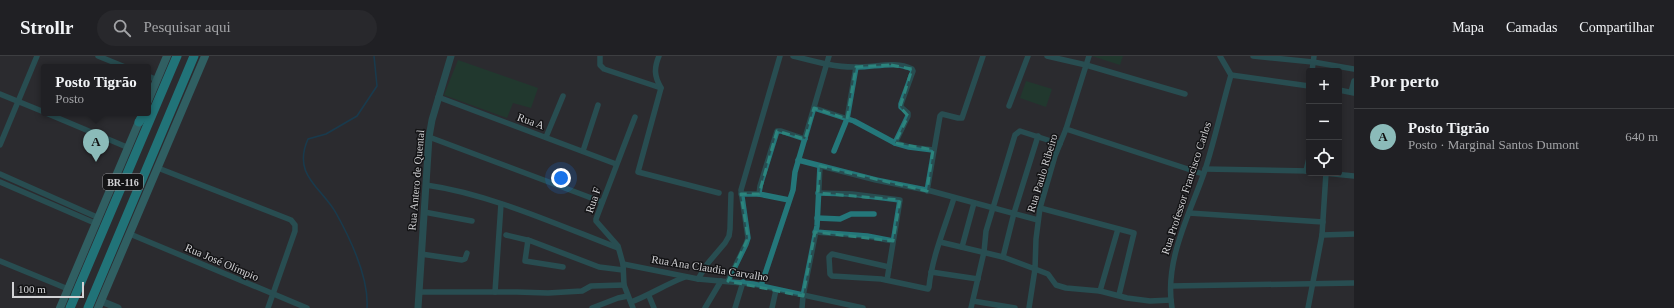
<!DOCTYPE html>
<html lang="pt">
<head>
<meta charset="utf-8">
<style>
  body { margin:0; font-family:Georgia,serif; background:#28282c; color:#f1f3f6 }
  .controls { position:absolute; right:12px; top:12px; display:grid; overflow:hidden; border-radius:4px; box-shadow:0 2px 10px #0003 }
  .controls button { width:36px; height:36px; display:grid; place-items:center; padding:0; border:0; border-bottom:1px solid #3d3e41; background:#202024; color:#f1f3f6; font:20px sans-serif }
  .scale { position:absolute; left:12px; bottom:10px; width:72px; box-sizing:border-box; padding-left:4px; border:2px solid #d2d2d5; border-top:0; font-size:11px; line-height:14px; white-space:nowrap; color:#d2d2d5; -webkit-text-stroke:3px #141416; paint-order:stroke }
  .you { position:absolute; left:561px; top:122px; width:14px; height:14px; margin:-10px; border:3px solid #fff; border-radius:50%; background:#1a73e8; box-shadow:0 0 0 6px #1a73e833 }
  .badge { display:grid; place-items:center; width:26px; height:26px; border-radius:50%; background:#8bbbb9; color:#111; font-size:13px; font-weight:700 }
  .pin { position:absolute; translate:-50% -33px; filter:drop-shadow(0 1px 2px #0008) }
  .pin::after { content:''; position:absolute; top:21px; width:14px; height:12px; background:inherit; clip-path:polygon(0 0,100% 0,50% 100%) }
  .popup { position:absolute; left:41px; top:8px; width:110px; height:52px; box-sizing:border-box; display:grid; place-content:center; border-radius:4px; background:#202024; filter:drop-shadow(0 1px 3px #0005); font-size:13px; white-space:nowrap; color:#a2a3a6 }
  .popup b { font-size:15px; color:#f1f3f6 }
  .popup::after { content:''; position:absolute; left:50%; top:100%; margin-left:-8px; border:8px solid transparent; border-top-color:#202024 }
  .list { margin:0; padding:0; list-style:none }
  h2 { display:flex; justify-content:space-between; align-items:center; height:52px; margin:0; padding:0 16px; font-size:17px }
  h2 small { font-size:13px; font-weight:400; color:#a2a3a6 }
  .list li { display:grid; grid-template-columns:26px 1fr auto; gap:12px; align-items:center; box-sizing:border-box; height:56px; padding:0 16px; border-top:1px solid #3d3e41 }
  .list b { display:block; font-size:15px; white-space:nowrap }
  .list p { margin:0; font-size:13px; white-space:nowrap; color:#a2a3a6 }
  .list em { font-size:13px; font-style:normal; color:#a2a3a6 }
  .icon { flex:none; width:22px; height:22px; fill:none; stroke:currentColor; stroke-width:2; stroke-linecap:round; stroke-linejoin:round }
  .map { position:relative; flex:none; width:1354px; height:252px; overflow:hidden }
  header { display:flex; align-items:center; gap:24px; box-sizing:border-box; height:56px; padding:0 20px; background:#202024; border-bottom:1px solid #3d3e41 }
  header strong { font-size:19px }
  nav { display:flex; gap:22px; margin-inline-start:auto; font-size:14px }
  .search { width:280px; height:36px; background:#28282c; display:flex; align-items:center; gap:10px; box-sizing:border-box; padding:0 14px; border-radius:22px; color:#a2a3a6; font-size:15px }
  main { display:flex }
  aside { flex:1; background:#202024 }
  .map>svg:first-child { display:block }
</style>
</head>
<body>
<header>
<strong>Strollr</strong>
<div class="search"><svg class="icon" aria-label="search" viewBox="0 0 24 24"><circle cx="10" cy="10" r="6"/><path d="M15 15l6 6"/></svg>Pesquisar aqui</div>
<nav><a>Mapa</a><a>Camadas</a><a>Compartilhar</a></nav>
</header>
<main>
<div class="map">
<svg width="1354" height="252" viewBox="0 0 1354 252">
  <rect width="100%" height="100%" fill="#2b2b30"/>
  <!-- green -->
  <g fill="#14472e">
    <path d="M1092,0H1123L1120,9Z"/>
    <path d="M458,4L538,32L531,52L513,47L507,62L444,39Z"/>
    <path d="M1026,25L1052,33L1046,51L1020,42Z"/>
  </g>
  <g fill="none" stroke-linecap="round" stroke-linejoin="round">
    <!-- stream -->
    <path stroke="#024d72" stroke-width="1.5" d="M367,252C369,221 351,184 336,157C321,131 292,119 308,83L326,78L357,60L377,30L374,0"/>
    <!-- minor -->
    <g stroke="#24777a" stroke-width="5.5">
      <path d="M98,0L125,11"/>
      <path d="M600,0V9L604,13L661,32"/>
      <path d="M659,0C654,12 654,20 661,32L638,116L719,137"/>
      <path d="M793,0C813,5 833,11 854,11C873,12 895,4 912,13L913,15L901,48V51L908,57V60L895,87"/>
      <path d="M1047,0L1086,9L1185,38"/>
      <path d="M1220,0L1231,19L1309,30"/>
      <path d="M1253,0L1313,6L1354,13"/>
      <path d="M1312,15L1314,0"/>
      <path d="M148,20L157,24"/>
      <path d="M1339,34L1354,37"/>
      <path d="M1351,36L1354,25"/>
      <path d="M0,38L44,56"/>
      <path d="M438,41L616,108"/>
      <path d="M1009,50L1028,0"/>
      <path d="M814,52L854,65L895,87L909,91L933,94"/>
      <path d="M46,57L129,92"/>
      <path d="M1066,73L1203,118"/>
      <path d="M429,81L602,146"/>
      <path d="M546,81L563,40"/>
      <path d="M0,89L37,0"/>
      <path d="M583,95L598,49"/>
      <path d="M834,95L847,63L856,11"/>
      <path d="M798,104L876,124L931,135L1038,164"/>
      <path d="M158,112L291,164L295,169V175L268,252"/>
      <path d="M1205,113L1309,115"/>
      <path d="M1306,115L1309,102"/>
      <path d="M1324,117L1354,120"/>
      <path d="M0,118L99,162"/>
      <path d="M0,126L97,168"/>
      <path d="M426,129C490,138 558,169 618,192"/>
      <path d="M927,135L940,60L942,58L958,62H962L983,0"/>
      <path d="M818,137L852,138L900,144L887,224"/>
      <path d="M741,138H759"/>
      <path d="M789,144L759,138L760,130L777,75H781L805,83"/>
      <path d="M1040,152L1134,177L1119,239"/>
      <path d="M424,156L472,165"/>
      <path d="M1189,157L1323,166"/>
      <path d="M817,162L840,163L851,158H874"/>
      <path d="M815,176L867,180L893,185"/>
      <path d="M130,178L307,252"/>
      <path d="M506,179L531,185L599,211L623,214"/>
      <path d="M1322,179L1354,178"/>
      <path d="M528,184L525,205L563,211"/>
      <path d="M940,186L1003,201L1035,213L1036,183L1040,152L1055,100L1066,73L1089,0"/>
      <path d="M962,191L974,147"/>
      <path d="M421,198L462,204L465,203L467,197"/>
      <path d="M1003,201L1014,157L1038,80"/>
      <path d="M0,205L68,233"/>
      <path d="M623,208L698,223L753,228L863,252"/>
      <path d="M889,211L832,198L829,201L830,218L832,220L881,223L928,233L929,231C932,201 945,171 954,142"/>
      <path d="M931,216L978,223"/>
      <path d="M698,223L708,207L725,187L729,180L730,173L731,138"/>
      <path d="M728,225L746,188L748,182L741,134L780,0"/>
      <path d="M761,230L793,134L795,116L829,0"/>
      <path d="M1171,230L1354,227"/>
      <path d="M1100,235L1118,173"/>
      <path d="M419,236H517L548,237L582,235L591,230L624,229"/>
      <path d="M495,236L501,148"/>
      <path d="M649,240L654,252"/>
      <path d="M973,245L1015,252"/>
      <path d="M631,246C650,239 666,228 685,221"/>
      <path d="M592,252L618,242L628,240"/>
      <path d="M633,252L624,229L623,208L618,190L596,165V163L635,61"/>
      <path d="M705,252L721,225"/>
      <path d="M735,252L743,226"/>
      <path d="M772,252L776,234"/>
      <path d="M802,252L803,240L817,170L820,110"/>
      <path d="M971,252L984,196L986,175L1015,79L1020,75L1060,88"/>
      <path d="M1029,252L1035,213L1048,218L1056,229L1066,232L1100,235L1127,242L1150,245L1171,244"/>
      <path d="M1172,252C1164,204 1190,158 1205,114C1215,83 1222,50 1231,19"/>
      <path d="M1308,252L1322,179L1326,117"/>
    </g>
    <!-- tertiary -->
    <g stroke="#24777a" stroke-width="7">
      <path d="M101,245L118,252"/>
      <path d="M418,252L429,81L432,64L451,0"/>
    </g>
    <!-- secondary -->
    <g stroke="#359da1" stroke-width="8">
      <path d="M148,45L167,0"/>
      <path d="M60,252L141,61"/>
      <path d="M98,252L205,0"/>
    </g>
    <!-- trunk -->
    <g stroke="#14cad1" stroke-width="9">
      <path d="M139,66L145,57"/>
      <path d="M70,252L177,0"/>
      <path d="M88,252L194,0"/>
    </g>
  </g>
  <!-- marked area -->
  <path d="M0 0H1354V252H0ZM891,9L912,13L900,51L908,60L895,87L933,94L927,135L820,110L818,137L900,144L893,185L815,176L803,240L728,225L748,182L741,138H759L777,75L805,83L814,52L847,63L856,11Z" fill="#2b2b30" fill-opacity=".55" fill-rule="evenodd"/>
  <path fill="none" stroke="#2c847d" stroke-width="3" stroke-dasharray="8 5" stroke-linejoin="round" d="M891,9L912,13L900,51L908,60L895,87L933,94L927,135L820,110L818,137L900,144L893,185L815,176L803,240L728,225L748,182L741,138H759L777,75L805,83L814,52L847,63L856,11Z"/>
  <g text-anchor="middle" stroke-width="3" stroke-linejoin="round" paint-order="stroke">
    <!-- shield labels -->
    <rect fill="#141416" stroke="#99999c" stroke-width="1" x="103" y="118" width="40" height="16" rx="3"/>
    <g font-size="10" font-weight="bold" fill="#d2d2d5">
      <text x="123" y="130">BR-116</text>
    </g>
    <!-- street labels -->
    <g font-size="11" fill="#d2d2d5" stroke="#141416">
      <text transform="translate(531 65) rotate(20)" y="4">Rua A</text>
      <text transform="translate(1042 117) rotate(-73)" y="4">Rua Paulo Ribeiro</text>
      <text transform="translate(416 124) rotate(-85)" y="4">Rua Antero de Quental</text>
      <text transform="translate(1186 132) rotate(-72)" y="4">Rua Professor Francisco Carlos</text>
      <text transform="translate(593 144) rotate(-71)" y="4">Rua F</text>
      <text transform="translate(222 206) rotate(23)" y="4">Rua José Olímpio</text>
      <text transform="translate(710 212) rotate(9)" y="4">Rua Ana Claudia Carvalho</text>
    </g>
  </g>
</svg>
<div class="controls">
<button>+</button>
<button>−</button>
<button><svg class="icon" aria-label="locate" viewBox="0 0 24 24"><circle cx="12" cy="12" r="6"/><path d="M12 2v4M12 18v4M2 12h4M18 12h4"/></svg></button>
</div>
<div class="scale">100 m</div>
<div class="you"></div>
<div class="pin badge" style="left:96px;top:106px">A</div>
<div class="popup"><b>Posto Tigrão</b>Posto</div>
</div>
<aside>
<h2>Por perto<small></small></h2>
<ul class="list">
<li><span class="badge">A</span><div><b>Posto Tigrão</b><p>Posto · Marginal Santos Dumont</p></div><em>640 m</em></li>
</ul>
</aside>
</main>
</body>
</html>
